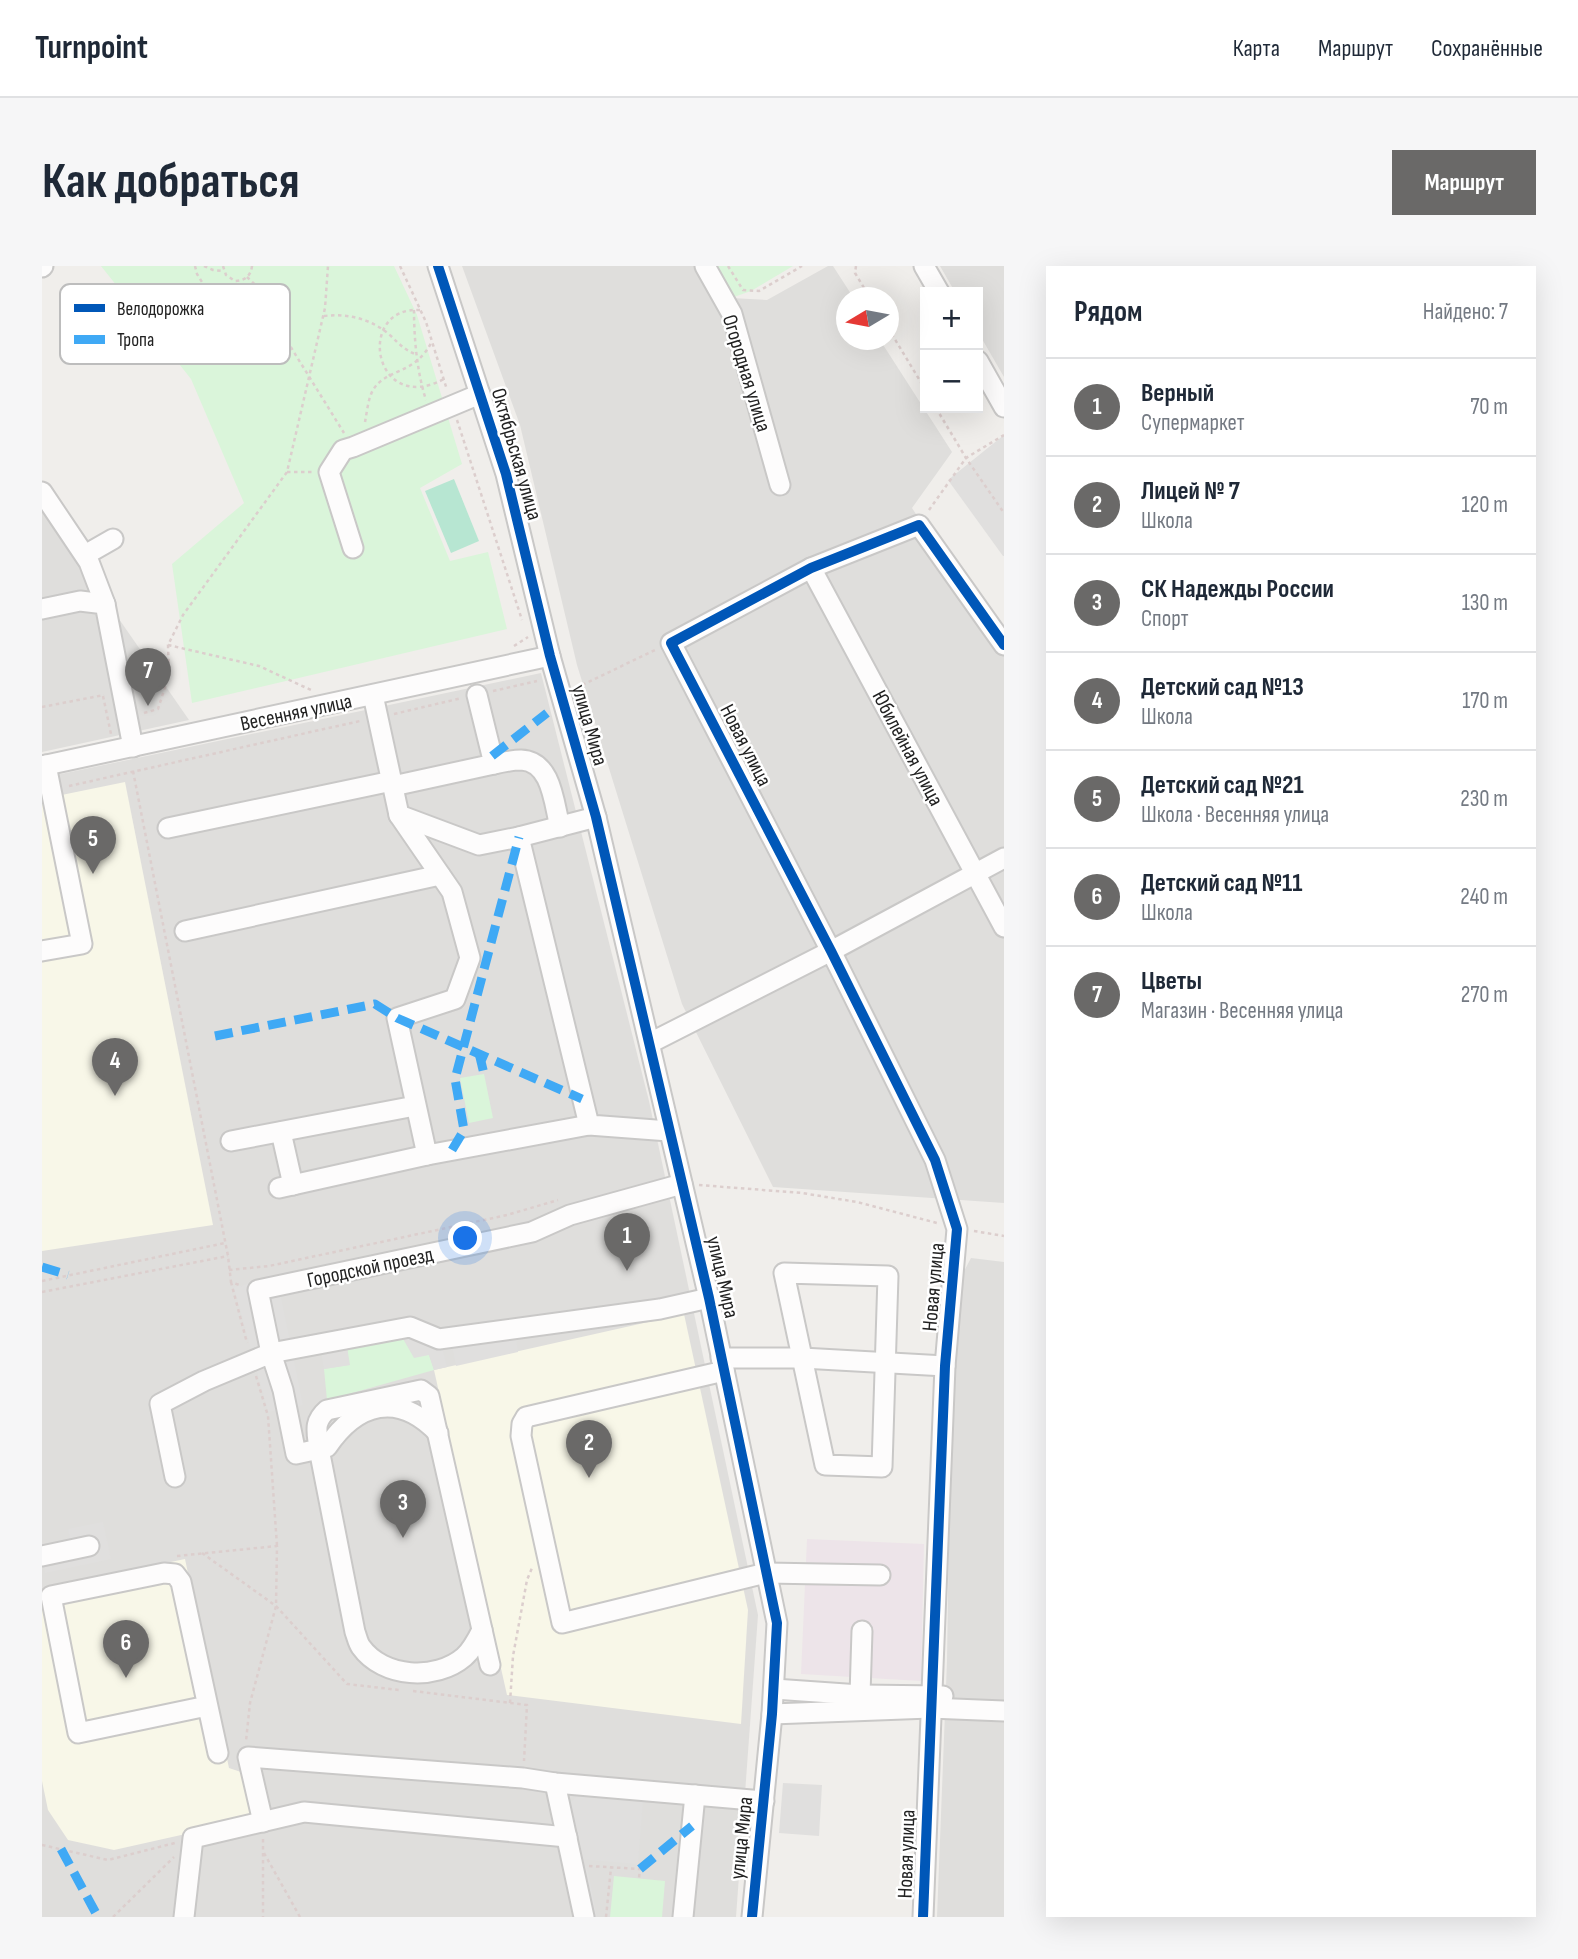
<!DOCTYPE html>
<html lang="ru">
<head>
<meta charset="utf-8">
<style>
  body { margin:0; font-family:"Sofia Sans Condensed",sans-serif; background:#f6f6f7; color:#1f2937 }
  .controls { position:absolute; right:21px; top:21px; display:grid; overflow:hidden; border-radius:0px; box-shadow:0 7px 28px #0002 }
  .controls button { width:63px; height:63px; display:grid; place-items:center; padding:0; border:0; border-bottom:2px solid #e0e1e3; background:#fff; color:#1f2937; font:35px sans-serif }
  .compass { position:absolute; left:794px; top:21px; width:63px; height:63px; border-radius:50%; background:#fff; box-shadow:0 7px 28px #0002; rotate:260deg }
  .you { position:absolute; left:424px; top:973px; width:24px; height:24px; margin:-18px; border:5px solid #fff; border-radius:50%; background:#1a73e8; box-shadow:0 0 0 10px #1a73e833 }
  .badge { display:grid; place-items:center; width:46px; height:46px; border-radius:50%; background:#6a6968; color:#fff; font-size:23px; font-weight:700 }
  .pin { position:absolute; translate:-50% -58px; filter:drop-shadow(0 2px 4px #0008) }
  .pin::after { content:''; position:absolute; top:37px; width:24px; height:21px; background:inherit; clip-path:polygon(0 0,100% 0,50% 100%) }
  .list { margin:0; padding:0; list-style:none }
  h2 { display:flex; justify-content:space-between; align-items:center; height:91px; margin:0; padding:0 28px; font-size:30px }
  h2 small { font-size:23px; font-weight:400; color:#747a83 }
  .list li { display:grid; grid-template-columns:46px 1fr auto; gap:21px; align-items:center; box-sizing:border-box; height:98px; padding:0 28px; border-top:2px solid #e0e1e3 }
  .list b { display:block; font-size:26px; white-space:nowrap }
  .list p { margin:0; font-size:23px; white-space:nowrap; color:#747a83 }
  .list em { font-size:23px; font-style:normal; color:#747a83 }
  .map { position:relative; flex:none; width:962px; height:1651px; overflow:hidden; border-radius:0px }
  header { display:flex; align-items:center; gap:42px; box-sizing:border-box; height:98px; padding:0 35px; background:#fff; border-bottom:2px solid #e0e1e3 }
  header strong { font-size:33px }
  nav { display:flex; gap:38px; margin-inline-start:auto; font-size:24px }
  .intro { display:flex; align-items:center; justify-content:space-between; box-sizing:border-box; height:168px; padding:0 42px }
  h1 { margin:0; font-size:49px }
  .button { padding:18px 32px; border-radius:0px; background:#6a6968; color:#fff; font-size:24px; font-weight:700 }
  main { display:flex; gap:42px; padding:0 42px }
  aside { flex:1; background:#fff; border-radius:0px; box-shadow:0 7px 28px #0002 }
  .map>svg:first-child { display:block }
</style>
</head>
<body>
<header>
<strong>Turnpoint</strong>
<nav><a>Карта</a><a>Маршрут</a><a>Сохранённые</a></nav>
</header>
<div class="intro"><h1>Как добраться</h1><a class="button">Маршрут</a></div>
<main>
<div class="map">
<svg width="962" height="1651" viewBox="0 0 962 1651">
  <rect width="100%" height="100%" fill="#f0eeeb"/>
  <!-- residential -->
  <g fill="#dfdedc">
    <path d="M420,0H671L689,32L725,34L786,0H791L811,31L804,32V74H838L910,186L870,242L962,381V937L731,921L640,738L535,399L478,159Z"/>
    <path d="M898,0H962V111L936,66V26H913Z"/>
    <path d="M0,242L147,454L0,486Z"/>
    <path d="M499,407L607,835L716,1349L694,1651H0V512Z"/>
    <path d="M929,992L962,996V1651H895L905,1395L908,1193L919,1011Z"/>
  </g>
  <!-- industrial -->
  <path fill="#ede4e9" d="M765,1273L882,1278L879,1415L759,1408Z"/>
  <!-- education -->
  <g fill="#f8f7e8">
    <path d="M83,516L171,959L0,985V533Z"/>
    <path d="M642,1048L706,1344L699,1458L465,1429L392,1104Z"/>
    <path d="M143,1293L187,1502L205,1508L215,1552L72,1584L26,1574L6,1544L0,1515V1323Z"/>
  </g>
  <!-- park -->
  <g fill="#daf5da">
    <path d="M59,0H352L375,49L420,198L378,222L408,295L446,286L465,363L150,437L130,298L202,237L149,113Z"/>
    <path d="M671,0H751L709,25L689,32Z"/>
    <path d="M442,808L451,852L427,857L418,812Z"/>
    <path d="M360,1071L387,1089L392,1104L285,1134L282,1103L307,1099L305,1081Z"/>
    <path d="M572,1610L623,1615L620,1651H568Z"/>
  </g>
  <!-- pitch -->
  <path fill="#b7e6d2" d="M412,213L437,275L409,287L383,225Z"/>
  <!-- parking -->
  <g fill="#e0dfde">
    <path d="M962,169V290H961L906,214Z"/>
    <path d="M235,1012L261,1139L226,1146L192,1021Z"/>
    <path d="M360,1071L399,1077L405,1101L392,1104L387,1089L372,1092Z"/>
    <path d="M474,1072L476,1086L414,1100L410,1079Z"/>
    <path d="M305,1081L308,1099L282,1103L279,1086Z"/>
    <path d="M61,1256L69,1293L3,1307L0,1280L28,1274L26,1263Z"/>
    <path d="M741,1517L780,1519L777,1570L737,1567Z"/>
    <path d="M535,1529L601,1535L596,1598L536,1593L524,1542Z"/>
    <path d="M545,1600L555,1651H544L535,1602Z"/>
  </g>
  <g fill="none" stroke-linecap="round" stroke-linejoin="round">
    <defs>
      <g id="minor">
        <path d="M396,0L464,208L508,390L554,551L667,1032L735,1357L730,1448L710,1651"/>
        <path d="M663,0L690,48L738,219"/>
        <path d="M882,0L897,26"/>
        <path d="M0,1L1,0"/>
        <path d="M936,95L962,141"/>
        <path d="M0,226L47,296L63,338"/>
        <path d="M311,282L287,206L301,184L311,181L438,128"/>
        <path d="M43,289L71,273"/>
        <path d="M769,302L962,661"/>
        <path d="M0,343L38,335L63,338L91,481"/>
        <path d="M331,429L357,549L437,579L477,571L547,859L627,865"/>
        <path d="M452,498C461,496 470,494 479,494C510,495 512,538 518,561"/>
        <path d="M0,500L508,390"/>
        <path d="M351,520L452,498L435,429"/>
        <path d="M357,549L410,626L428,692L413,733L355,752L385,889L547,859"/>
        <path d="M126,562L350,515"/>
        <path d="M477,571L554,551"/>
        <path d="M143,665L398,609"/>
        <path d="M0,685L40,678L4,499"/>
        <path d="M608,777L789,685L962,592"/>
        <path d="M239,866L251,919"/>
        <path d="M189,875L373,840"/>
        <path d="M640,918L528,949L490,966L216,1024L229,1087L368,1061L397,1073L618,1043L667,1032"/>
        <path d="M237,922L385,889"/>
        <path d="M742,1007L846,1010L840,1201L783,1199Z"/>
        <path d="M679,1092H760L903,1100"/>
        <path d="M682,1105L484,1151L480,1158L479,1170L520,1357L724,1307L838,1309"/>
        <path d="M396,1167C356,1125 315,1137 285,1181L277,1183L313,1366C315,1371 316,1377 319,1381C341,1412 394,1415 422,1391C430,1384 435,1374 440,1364"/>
        <path d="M133,1211L118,1138L162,1115L229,1087L241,1124L254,1188L277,1183C275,1166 271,1156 285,1144L379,1124L387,1130L448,1399"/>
        <path d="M0,1290L47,1280"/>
        <path d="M732,1423L818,1429L820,1365"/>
        <path d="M818,1429L901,1430"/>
        <path d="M165,1440L36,1467L9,1330L122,1307L133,1308L139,1316L176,1487"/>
        <path d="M730,1448L888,1442L962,1445"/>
        <path d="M513,1517L542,1651"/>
        <path d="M221,1556L206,1491L481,1512L513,1517L722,1535"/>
        <path d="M142,1651L151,1572L262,1546L525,1571"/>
        <path d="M641,1651L653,1529"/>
        <path d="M881,1651L903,1100L915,963L893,894L789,685L629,377L769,302L877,259L962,379"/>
      </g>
    </defs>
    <!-- minor casing -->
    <use href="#minor" stroke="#c9c8c7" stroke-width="23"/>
    <!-- path -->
    <g stroke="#dccecd" stroke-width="2.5" stroke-dasharray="3.5 3.5" stroke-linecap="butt">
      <path d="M153,0L155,8L178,45"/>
      <path d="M162,0L171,4L181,5"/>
      <path d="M181,0L184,9L193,15C202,15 209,10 210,0"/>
      <path d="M358,0L384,56L405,124"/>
      <path d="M686,0L701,24L717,25L760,0"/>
      <path d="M814,0L813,7L828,32"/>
      <path d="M205,11L225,30L237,62L302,167"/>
      <path d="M372,44C372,73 375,106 384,134"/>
      <path d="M378,44C313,40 331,151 402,113"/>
      <path d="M282,50C306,47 330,53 349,70C358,79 363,84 375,89"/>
      <path d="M846,62L883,123"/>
      <path d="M894,142L924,192L962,247"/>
      <path d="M415,154L480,354"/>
      <path d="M323,156C325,146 326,133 331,124C344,102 374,109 390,75"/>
      <path d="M245,206H270"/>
      <path d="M887,244L924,192L962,169"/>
      <path d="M126,379L217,400L269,424"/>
      <path d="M472,380L486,371"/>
      <path d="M534,422L613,384"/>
      <path d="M451,425L495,415"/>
      <path d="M61,430L69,468"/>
      <path d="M0,441L62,429"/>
      <path d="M102,447L116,443L127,409L126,379L141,349L245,206L283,42L286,0"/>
      <path d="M352,448L420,432"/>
      <path d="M91,505L186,990L189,1016L200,1020"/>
      <path d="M27,520L318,455"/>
      <path d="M657,919L760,927L815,936L895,957"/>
      <path d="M932,965L962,970"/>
      <path d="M187,1004L227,1000L465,949L516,934"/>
      <path d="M0,1015L183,977"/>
      <path d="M189,1016L205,1077"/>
      <path d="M0,1026L186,990"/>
      <path d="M214,1110L226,1150L235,1280"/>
      <path d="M160,1287L234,1340L305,1418L357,1424"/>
      <path d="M135,1290L235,1280L234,1340L208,1437L204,1475"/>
      <path d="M371,1425L485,1439L482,1495"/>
      <path d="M468,1437L471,1390L485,1314L490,1302"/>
      <path d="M221,1573V1651"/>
      <path d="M0,1579L66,1594L133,1577"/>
      <path d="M222,1587L258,1651"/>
      <path d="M547,1600L598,1603L597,1612"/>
      <path d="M71,1651L132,1591"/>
      <path d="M564,1651L569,1602"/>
    </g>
    <!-- minor -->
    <use href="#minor" stroke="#fdfcfc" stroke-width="19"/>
    <!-- quiet -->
    <g stroke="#3fa9f5" stroke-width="9" stroke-dasharray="18 9" stroke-linecap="butt">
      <path d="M450,490L505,447"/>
      <path d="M173,770L333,738L355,752L540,833"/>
      <path d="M437,787L442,808"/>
      <path d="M410,884L422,864L413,813L477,571"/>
      <path d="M0,1001L26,1009"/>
      <path d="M19,1583L56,1651"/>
      <path d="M598,1603L650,1560"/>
    </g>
    <defs>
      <g id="cycleway">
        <path d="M396,0L464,208L508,390L554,551L667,1032L735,1357L730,1448L710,1651"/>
        <path d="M881,1651L903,1100L915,963L893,894L789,685L629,377L769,302L877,259L962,379"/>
      </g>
    </defs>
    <!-- cycleway casing -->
    <use href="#cycleway" stroke="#fff" stroke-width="15"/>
    <!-- cycleway -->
    <use href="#cycleway" stroke="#0057b8" stroke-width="10"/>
  </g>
  <g text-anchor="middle" stroke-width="5" stroke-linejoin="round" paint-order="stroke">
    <!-- street labels -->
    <g font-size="21" fill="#222" stroke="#fff">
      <text transform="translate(705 107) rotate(73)" y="7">Огородная улица</text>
      <text transform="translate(475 188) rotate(74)" y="7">Октябрьская улица</text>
      <text transform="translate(254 446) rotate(-12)" y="7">Весенняя улица</text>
      <text transform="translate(548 459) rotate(74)" y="7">улица Мира</text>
      <text transform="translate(704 479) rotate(63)" y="7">Новая улица</text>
      <text transform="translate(866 482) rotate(62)" y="7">Юбилейная улица</text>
      <text transform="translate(328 1001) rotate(-12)" y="7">Городской проезд</text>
      <text transform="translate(681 1011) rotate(77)" y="7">улица Мира</text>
      <text transform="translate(891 1021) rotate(-85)" y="7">Новая улица</text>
      <text transform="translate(699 1572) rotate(-84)" y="7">улица Мира</text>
      <text transform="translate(864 1588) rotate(-88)" y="7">Новая улица</text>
    </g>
  </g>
  <!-- legend -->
  <rect x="18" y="18" width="230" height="80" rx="10" fill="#fff" stroke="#bdbdbd" stroke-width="2"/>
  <rect x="32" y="38" width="31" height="8" fill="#0057b8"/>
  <rect x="32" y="69" width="31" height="9" fill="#3fa9f5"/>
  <g font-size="19" fill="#222">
    <text x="75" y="49">Велодорожка</text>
    <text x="75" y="80">Тропа</text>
  </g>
</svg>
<div class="controls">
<button>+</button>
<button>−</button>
</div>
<svg class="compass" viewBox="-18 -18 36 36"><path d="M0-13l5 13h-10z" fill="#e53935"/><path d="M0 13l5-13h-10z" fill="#747a83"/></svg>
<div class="you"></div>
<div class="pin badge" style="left:585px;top:1005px">1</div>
<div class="pin badge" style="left:547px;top:1212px">2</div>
<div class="pin badge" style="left:361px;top:1272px">3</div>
<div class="pin badge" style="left:73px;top:830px">4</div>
<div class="pin badge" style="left:51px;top:608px">5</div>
<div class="pin badge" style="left:84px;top:1412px">6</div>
<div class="pin badge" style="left:106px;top:440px">7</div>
</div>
<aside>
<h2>Рядом<small>Найдено: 7</small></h2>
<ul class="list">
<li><span class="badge">1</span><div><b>Верный</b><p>Супермаркет</p></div><em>70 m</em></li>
<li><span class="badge">2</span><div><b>Лицей № 7</b><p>Школа</p></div><em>120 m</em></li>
<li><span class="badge">3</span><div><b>СК Надежды России</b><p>Спорт</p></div><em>130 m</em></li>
<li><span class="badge">4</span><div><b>Детский сад №13</b><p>Школа</p></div><em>170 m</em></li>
<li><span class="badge">5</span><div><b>Детский сад №21</b><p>Школа · Весенняя улица</p></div><em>230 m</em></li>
<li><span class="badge">6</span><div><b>Детский сад №11</b><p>Школа</p></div><em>240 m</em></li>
<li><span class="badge">7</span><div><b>Цветы</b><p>Магазин · Весенняя улица</p></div><em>270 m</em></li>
</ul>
</aside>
</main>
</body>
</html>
